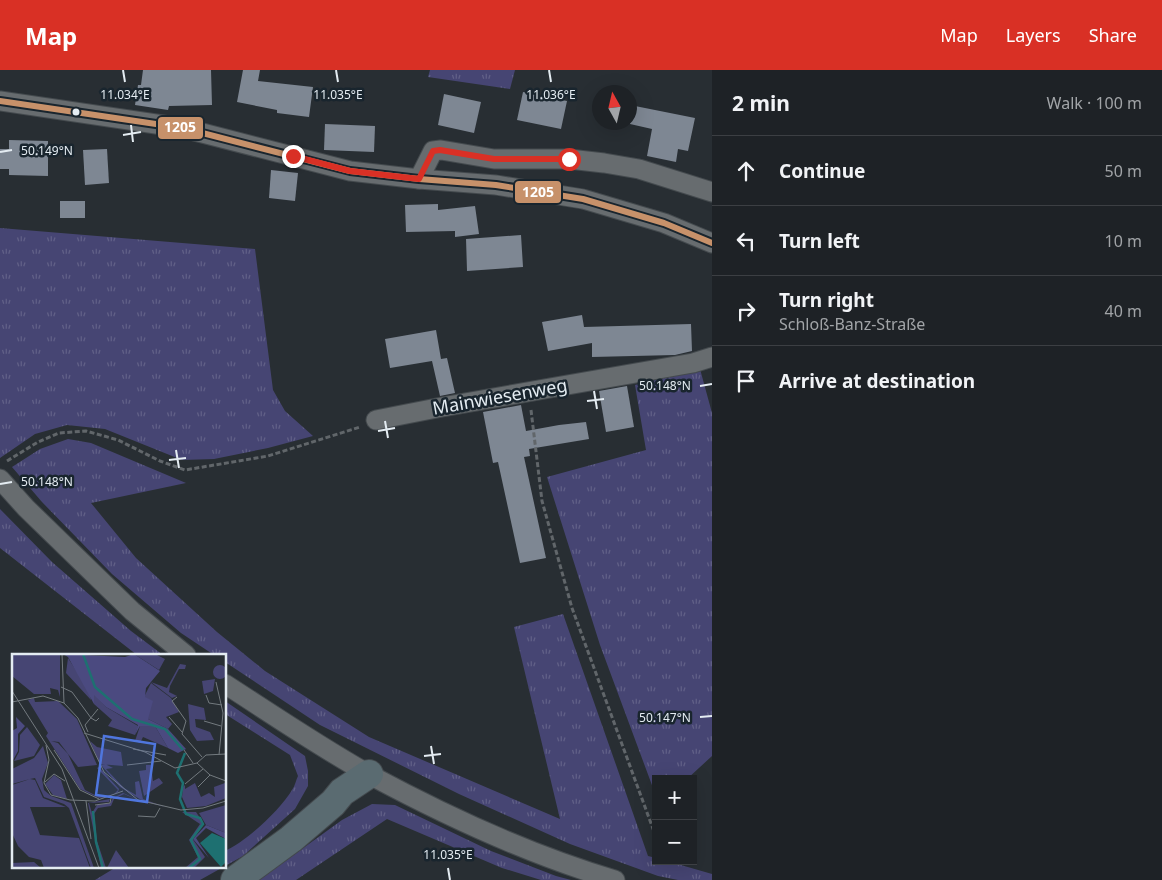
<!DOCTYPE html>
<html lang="en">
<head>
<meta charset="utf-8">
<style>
  body { margin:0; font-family:"Noto Sans",sans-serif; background:#262a2e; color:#f1f3f6 }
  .controls { position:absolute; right:15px; bottom:15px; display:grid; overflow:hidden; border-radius:0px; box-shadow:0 5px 20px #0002 }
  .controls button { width:45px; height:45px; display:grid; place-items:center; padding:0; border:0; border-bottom:1px solid #3c3f43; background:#1e2226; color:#f1f3f6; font:25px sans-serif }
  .compass { position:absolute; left:592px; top:15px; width:45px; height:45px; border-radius:50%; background:#1e2226; box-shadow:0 5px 20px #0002; rotate:352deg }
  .stop { position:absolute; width:15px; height:15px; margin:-11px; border:4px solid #d93025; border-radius:50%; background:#fff }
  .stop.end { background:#d93025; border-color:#fff; box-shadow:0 1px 5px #0008 }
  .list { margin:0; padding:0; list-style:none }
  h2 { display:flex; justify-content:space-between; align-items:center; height:65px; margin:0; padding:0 20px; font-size:21px }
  h2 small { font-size:16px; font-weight:400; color:#a1a4a7 }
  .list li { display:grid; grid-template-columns:32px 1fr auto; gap:15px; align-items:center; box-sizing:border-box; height:70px; padding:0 20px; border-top:1px solid #3c3f43 }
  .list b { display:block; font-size:19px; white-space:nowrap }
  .list p { margin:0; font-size:16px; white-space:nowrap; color:#a1a4a7 }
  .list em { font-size:16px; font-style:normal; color:#a1a4a7 }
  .icon { flex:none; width:28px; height:28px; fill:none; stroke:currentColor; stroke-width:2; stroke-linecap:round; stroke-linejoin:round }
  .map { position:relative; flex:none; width:712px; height:810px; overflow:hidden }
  header { display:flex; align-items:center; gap:30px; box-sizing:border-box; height:70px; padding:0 25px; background:#d93025; color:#fff }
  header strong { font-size:24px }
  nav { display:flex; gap:28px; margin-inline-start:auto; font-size:18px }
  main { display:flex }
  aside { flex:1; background:#1e2226 }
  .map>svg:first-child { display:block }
</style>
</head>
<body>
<header>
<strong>Map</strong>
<nav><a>Map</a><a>Layers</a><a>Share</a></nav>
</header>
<main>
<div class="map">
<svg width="712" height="810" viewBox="0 0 712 810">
  <defs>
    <pattern id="grass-tufts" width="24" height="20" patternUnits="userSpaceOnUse" patternTransform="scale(1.25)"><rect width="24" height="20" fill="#464573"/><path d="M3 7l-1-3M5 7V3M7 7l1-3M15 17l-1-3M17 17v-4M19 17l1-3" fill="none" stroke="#616087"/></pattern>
  </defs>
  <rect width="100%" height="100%" fill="#282e33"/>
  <!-- grass -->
  <g fill="url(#grass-tufts)">
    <path d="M430,0H515L510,19L428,7Z"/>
    <path d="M0,158L255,179L273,320L285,341L313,366L268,378L214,389L182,390L105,359L67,355L35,364L0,388Z"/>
    <path d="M700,299L712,343V686L687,709H656V726L600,575L547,407L646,380L635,315Z"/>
    <path d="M68,369L91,373L186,413L91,433L136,488L217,562L265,601L369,667L560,749L514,557L563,544L648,786L656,788V791H667L712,804V810H678L658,806L570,774L459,724L320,655L225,592V585H214L181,563L112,504L42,432L12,397L40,379Z"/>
    <path d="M0,439L52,492L131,561L163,585H137L0,478Z"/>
    <path d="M225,631L305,686L308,701V716L295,739L243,786L200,810H95L118,796H225V781C246,772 280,740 292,720C295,716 296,710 298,706L290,685L225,644Z"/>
    <path d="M372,734L395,735L491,781L556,806L571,810H541L502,798L387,749L296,810H259L342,750Z"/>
  </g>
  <!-- building -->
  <g fill="#7e8793">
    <path d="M143,0H211L212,35L169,36L168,40L135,35L138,15H141Z"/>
    <path d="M243,0H260L258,11L313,17L309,47L277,43V40L237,32Z"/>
    <path d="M523,22L567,31L561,59L517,50Z"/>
    <path d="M444,24L481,32L474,63L438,55Z"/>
    <path d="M630,35L695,48L688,81L678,79L676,92L647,86L652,59L630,54Z"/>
    <path d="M325,54L375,56L374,82L324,80Z"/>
    <path d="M9,70L48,71V106L9,105V99H0V79H9Z"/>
    <path d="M107,79L109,113L85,115L83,80Z"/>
    <path d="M271,100L298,103L295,131L269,128Z"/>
    <rect x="60" y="131" width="25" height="17"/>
    <path d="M438,134V140L475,136L479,164L455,167V161L406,162L405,135Z"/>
    <path d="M521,165L523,197L467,201L466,169Z"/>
    <path d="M582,245L584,257L691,254L692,281L675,285L592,287V273L548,281L542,252Z"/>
    <path d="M436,260L441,289L447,288L455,323L440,326L432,291L390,298L385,269Z"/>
    <path d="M627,316L634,357L606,362L599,321Z"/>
    <path d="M521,335L526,361L559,355L586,352L589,369L529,379L530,386L524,387L546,488L520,493L498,392L493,393L483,342Z"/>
  </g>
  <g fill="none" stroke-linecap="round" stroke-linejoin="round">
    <defs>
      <g id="minor">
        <path d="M0,31L183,58L350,101L419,109L496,115L583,129L664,153L712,173"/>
        <path d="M419,109L433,81L441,80L494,89H569L604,93L639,99L712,122"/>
        <path d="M376,350L442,337L693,293L712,287"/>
        <path d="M0,409L26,438L132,541L186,585"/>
        <path d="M225,614C273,645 320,677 370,705C448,747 530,785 615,810"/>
      </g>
      <path id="highway" d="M235,810L291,769L333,733L342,722L369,704"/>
    </defs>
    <!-- minor casing -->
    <use href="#minor" stroke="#444a4e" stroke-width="21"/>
    <!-- highway casing -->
    <use href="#highway" stroke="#444a4e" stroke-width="30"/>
    <!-- path -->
    <g stroke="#61666a" stroke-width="3" stroke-dasharray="5 2.5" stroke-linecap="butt">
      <path d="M531,340L542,431L572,538L656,767"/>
      <path d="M7,391L38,372L59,363L86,361L118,370L160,391L185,400L268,386L360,357"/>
    </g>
    <!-- minor -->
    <use href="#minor" stroke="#676c6f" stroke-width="19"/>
    <!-- highway -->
    <use href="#highway" stroke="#5a6b71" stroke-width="28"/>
    <defs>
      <path id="bus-1" d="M0,31L183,58L350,101L419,109L496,115L583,129L664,153L712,173"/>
    </defs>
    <!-- bus-1 casing -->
    <use href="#bus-1" stroke="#19252e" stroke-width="10"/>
    <!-- bus-1 -->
    <use href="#bus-1" stroke="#c7916a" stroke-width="6"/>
  </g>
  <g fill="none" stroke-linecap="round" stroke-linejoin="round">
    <!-- route -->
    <path stroke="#d93025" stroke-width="6" d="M293,86L350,101L419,109L433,81L440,80L494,89H569"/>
  </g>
  <!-- ticks -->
  <path fill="none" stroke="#e4ecf2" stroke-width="2" d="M123,0L125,12M336,0L338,12M549,0L551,12M131,55L133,72M123,65L141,62M0,82L12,80M700,316L712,314M594,321L597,339M587,331L604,329M385,351L388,368M378,361L395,358M176,380L179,398M169,390L186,388M0,414L12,412M700,647L712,646M431,676L434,694M424,686L441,684M448,798L450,810"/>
  <!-- markers -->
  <circle fill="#e4ecf2" stroke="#19252e" stroke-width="2" cx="76" cy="42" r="4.5"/>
  <g text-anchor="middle" stroke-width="5" stroke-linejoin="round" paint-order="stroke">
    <!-- street labels -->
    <g font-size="18" fill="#e4ecf2" stroke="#19252e">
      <text transform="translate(500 327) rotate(-10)" y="6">Mainwiesenweg</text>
    </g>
  </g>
  <!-- overview -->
  <g transform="translate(12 584)">
    <rect width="214" height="214" fill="#282e33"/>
    <path d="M0,0H48V43L46,36L38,34L39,40H22L0,22ZM122,0H143L153,5L147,16ZM56,4L78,38L79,46L54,19ZM168,10L174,11L173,15H167L158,32L157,38L165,42L160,44L139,28L155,34ZM201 18a7 7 0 1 1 14 0a7 7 0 1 1-14 0ZM203,25L201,37L192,40L190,27ZM139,29L159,44L167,58L154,63L160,70L156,75L136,65L132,43ZM82,40L94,53L126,72L123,81L96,72L100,66L82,50ZM22,44L23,48L46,47L65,65L85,111L66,113L47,88L39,87L46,89L56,100L73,136L85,142L101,141L106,136L85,114L87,113L107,135L106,138L97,143L87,144L68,135L34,82L36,79L16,46ZM176,50L192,54L194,66L183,65L184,73L198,78L202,86L185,87L178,76ZM128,72H143L156,94L131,83L128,89L123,87ZM15,73L28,91L22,102L2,107L7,98L8,81ZM78,87L85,93L109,98L111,112L88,110ZM31,92L36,109L30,125L32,136L39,142L59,149L82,214H79L57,154L52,150L32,143L23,124L18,125L23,126L31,144L54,153H18L28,181L67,184L78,214H32L29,206L17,203L6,192L0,179V131L18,125L0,130V115L22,104ZM93,110L101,114L94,115L112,134L124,141L123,128L127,127L131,145L153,153L131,147L108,133L89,111ZM134,111H139L141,127L147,124L151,129L132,142L127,117L134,116ZM42,121L49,126L55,145L41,141L33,130ZM183,129L189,143L197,139L203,143L202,133L213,129L214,144L194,152L175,154L170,143L171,133L173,131V135ZM111,139L145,154L112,140L102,145L99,152L86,154L82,160L85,187L94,214H89L76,149L98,145L97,148L77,149L80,159L85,151L98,149L101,144ZM214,151V179L194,171L187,159ZM170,158H184L192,170L180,184L193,203L182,214H173L186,203L177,186L188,170ZM104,196L117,214H95ZM22,208L29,214H0V209Z" fill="#464573"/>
    <path d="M51,0L113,3L122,0L148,17L134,34L133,43L141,47L136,65L156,75L174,95L166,99L156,94L143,72H128L123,81L126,71L94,53L82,41V50L56,3ZM4,63L13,72L6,80V97L0,108V77L5,74ZM194,171L214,179V185L194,174L184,184L197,204L181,185Z" fill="#4b4a80"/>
    <path d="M200,179L214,185V208L209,213L188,189Z" fill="#1e7071"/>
    <path fill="none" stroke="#1e7071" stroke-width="2.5" d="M71,0L83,33L120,65L153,75L171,96M173,99L165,119L171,129L168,145L174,160L188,164L191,170L179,186L188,205L177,214M81,157L84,188L91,214"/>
    <path fill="none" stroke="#737a7f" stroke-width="1" d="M50,0L52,49M204,28L211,59L207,101M49,33L60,38L79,64L84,67L87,64M0,37L50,115L87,214M194,41L197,49L210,51M165,43L160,47L174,67L170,80L190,103M0,48L31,42L52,49L66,64L92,118L126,146L169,156L191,154L214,147M157,63L170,78M192,67L209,72M76,78L73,71L86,55M72,79L133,98L163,114L185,109L198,121L214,127M34,91L37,106L32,129L39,141L58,146L83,147L111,137M121,95L154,101M42,96L68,136L87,145M172,96L181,109M185,109L194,101L214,100M115,111L149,107M33,128L42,120L53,127M173,130L191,115M186,133L198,121M74,147L79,185M83,151L98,149L99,144M126,162L143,163L148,154"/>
    <path fill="#4f76de" fill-opacity="0.15" stroke="#4f76de" stroke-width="2.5" d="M92,82L143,90L135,148L84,141Z"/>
    <rect width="214" height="214" fill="none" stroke="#e4ecf2" stroke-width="2.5"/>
  </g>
  <g font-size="12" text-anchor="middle" fill="#e4ecf2" stroke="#19252e" stroke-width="5" stroke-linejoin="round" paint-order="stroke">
    <text x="125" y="29">11.034°E</text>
    <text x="338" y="29">11.035°E</text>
    <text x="551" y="29">11.036°E</text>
    <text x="47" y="85">50.149°N</text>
    <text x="665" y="320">50.148°N</text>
    <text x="47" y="416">50.148°N</text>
    <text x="665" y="652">50.147°N</text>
    <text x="448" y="789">11.035°E</text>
  </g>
  <g stroke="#19252e" stroke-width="2">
    <rect x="157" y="46" width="47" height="24" rx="5" fill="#c7916a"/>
    <rect x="514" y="110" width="48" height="24" rx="5" fill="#c7916a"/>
  </g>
  <g font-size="14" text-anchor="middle" font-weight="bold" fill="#fff">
    <text x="180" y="62">1205</text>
    <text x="538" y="127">1205</text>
  </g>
</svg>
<div class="controls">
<button>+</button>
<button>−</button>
</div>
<svg class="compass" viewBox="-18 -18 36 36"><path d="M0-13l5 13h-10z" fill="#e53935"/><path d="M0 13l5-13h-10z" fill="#a1a4a7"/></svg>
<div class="stop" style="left:569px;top:89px"></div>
<div class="stop end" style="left:293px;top:86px"></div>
</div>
<aside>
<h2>2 min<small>Walk · 100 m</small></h2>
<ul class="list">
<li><svg class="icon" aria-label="ahead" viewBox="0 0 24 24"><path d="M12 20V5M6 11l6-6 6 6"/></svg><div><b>Continue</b></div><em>50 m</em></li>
<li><svg class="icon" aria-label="left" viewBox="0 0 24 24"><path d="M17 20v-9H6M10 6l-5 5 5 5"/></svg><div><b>Turn left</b></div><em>10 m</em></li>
<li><svg class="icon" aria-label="right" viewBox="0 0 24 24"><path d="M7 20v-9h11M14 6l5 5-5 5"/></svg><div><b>Turn right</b><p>Schloß-Banz-Straße</p></div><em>40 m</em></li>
<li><svg class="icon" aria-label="arrive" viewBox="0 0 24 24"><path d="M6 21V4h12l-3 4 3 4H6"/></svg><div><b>Arrive at destination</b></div></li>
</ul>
</aside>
</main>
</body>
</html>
